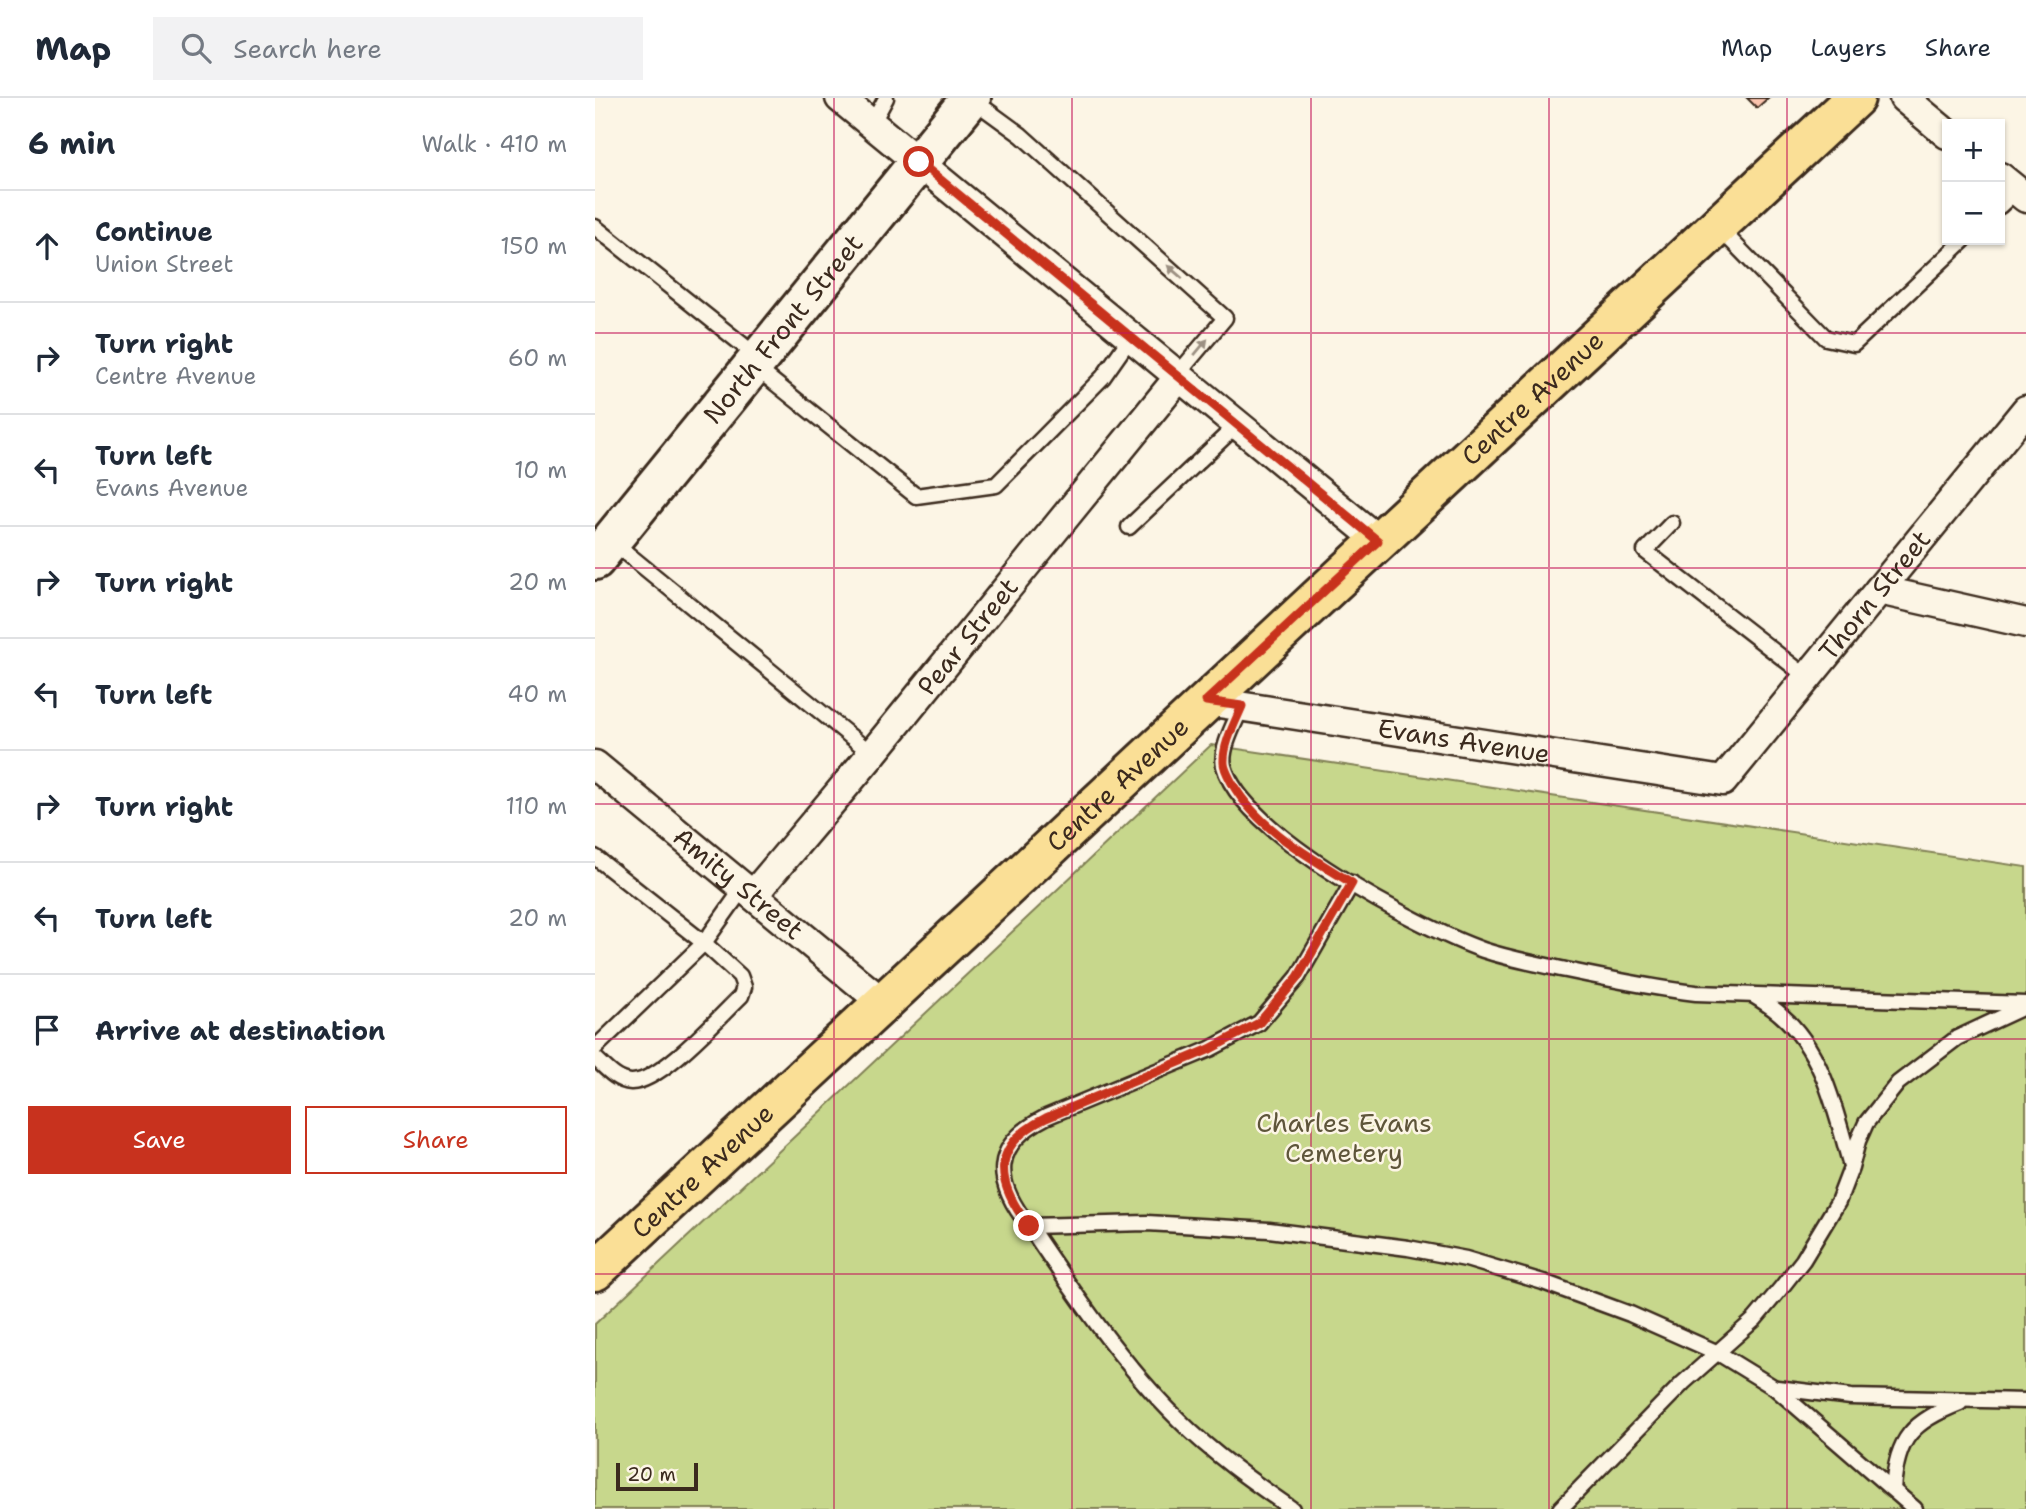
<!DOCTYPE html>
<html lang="en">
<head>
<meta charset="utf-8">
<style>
  body { margin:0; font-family:"Shantell Sans",sans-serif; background:#f2f2f3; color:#1f2937 }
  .controls { position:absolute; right:21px; top:21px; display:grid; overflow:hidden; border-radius:0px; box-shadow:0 2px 5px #0004 }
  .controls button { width:63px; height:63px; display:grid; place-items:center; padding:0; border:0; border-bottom:2px solid #e0e1e3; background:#fff; color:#1f2937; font:35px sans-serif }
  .scale { position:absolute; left:21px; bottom:18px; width:82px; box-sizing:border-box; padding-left:7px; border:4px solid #3b2a1e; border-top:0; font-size:19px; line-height:24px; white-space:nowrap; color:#3b2a1e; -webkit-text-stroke:5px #fcf5e5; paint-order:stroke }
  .stop { position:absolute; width:21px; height:21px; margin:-16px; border:5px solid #c8321e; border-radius:50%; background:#fff }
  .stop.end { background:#c8321e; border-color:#fff; box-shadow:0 2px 7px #0008 }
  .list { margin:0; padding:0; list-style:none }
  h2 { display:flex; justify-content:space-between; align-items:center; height:91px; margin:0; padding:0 28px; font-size:30px }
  h2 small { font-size:23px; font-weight:400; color:#747a83 }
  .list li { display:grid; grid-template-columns:46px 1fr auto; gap:21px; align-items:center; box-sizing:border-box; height:112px; padding:0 28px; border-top:2px solid #e0e1e3 }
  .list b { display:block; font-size:26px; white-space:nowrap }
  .list p { margin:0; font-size:23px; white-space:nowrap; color:#747a83 }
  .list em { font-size:23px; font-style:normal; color:#747a83 }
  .actions { display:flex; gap:14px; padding:21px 28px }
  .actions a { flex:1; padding:16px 0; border:2px solid #c8321e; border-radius:0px; text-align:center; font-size:24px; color:#c8321e }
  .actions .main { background:#c8321e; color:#fff }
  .icon { flex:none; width:38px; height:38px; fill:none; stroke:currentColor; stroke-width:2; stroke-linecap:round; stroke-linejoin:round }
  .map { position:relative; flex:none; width:1431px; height:1411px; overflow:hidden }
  header { display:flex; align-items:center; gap:42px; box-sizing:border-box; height:98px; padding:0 35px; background:#fff; border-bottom:2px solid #e0e1e3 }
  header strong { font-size:33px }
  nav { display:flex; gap:38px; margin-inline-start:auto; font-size:24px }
  .search { width:490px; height:63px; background:#f2f2f3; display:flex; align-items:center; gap:18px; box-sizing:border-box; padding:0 24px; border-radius:0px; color:#747a83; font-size:26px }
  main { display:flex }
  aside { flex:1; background:#fff }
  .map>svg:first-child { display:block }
</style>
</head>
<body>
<header>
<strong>Map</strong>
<div class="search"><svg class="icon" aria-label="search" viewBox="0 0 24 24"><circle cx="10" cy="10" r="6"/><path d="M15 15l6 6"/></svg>Search here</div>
<nav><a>Map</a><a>Layers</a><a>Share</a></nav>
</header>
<main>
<aside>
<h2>6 min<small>Walk · 410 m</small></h2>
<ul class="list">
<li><svg class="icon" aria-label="ahead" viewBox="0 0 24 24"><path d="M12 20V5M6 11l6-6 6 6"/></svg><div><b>Continue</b><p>Union Street</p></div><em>150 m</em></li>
<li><svg class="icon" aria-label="right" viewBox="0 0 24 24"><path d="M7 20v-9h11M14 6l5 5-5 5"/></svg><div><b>Turn right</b><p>Centre Avenue</p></div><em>60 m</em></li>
<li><svg class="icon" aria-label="left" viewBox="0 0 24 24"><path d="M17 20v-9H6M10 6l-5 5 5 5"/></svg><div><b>Turn left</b><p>Evans Avenue</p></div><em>10 m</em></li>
<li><svg class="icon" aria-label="right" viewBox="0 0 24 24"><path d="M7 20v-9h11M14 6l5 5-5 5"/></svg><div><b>Turn right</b></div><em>20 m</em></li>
<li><svg class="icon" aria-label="left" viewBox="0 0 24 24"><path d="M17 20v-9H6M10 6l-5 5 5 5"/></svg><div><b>Turn left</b></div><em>40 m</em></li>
<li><svg class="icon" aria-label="right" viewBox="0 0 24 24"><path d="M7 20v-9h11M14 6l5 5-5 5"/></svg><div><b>Turn right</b></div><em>110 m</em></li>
<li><svg class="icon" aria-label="left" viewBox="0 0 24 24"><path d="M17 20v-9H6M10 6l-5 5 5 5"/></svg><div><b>Turn left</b></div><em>20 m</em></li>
<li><svg class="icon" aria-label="arrive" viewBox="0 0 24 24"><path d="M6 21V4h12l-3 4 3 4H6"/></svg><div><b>Arrive at destination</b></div></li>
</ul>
<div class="actions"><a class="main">Save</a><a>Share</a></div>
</aside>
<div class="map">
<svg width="1431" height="1411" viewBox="0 0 1431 1411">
  <rect width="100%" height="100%" fill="#fcf5e5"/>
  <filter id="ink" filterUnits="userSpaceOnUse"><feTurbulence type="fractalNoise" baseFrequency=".0143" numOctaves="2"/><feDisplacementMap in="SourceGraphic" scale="14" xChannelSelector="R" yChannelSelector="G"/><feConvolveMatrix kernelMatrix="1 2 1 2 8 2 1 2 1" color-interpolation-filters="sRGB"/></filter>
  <g filter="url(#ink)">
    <!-- green -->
    <path fill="#c7d78c" stroke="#818055" stroke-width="2" d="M616,647L1431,769V1411H0V1226Z"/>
    <!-- building -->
    <path fill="#fbc4ae" stroke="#3b2a1e" stroke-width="2" d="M1152,0H1173L1162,10Z"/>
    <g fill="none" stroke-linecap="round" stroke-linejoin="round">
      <defs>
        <g id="lane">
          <path d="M378,2L426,37L630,220L582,277"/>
          <path d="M277,26L291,0"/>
          <path d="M1405,108L1421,93"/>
          <path d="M0,129L163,259"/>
          <path d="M1123,129L1231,240L1259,246L1369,142"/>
          <path d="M160,269L321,398L401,387L508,279L536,239"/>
          <path d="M1077,425L1050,453L1212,579"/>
          <path d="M534,429L642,327"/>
          <path d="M18,444L277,656"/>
          <path d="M647,608C640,625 625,651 629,668C647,736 825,830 888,852C915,861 943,866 971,872C1014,881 1057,890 1101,895L1431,906"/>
          <path d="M0,759L109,845L145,878L149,889L146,898C124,919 65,985 36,984C21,983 10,969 0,960"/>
          <path d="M757,785L703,879L664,925L615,951L451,1019C396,1047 398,1083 434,1128L552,1125L674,1132L813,1150L871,1161L948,1184L1035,1216L1123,1255L1180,1290L1320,1411"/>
          <path d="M1158,897C1167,903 1177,909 1185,916C1229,953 1241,1016 1256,1068"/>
          <path d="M0,950L109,845L148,790"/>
          <path d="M434,1128C479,1195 526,1265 584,1322C618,1356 658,1384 697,1411"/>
          <path d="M1182,1290L1256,1299L1431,1303"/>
          <path d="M1298,1391C1302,1339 1317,1324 1365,1305"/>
          <path d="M965,1411L1088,1285L1160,1221L1186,1190L1208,1162L1243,1104L1256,1070L1263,1043L1271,1025L1303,985L1362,940L1431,908"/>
        </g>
        <g id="street">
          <path d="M245,0L783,442"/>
          <path d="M1309,0L1352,36"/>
          <path d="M1405,79L1431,100"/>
          <path d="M1284,492L1431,525"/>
          <path id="s1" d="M611,603L1128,683L1431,312"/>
          <path id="s2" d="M0,667L287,904"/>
          <path id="s3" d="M158,797L277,656L584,279"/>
        </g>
        <g id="secondary">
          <path id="s4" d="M0,462L376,0"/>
        </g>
        <g id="primary">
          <path id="s5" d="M0,1173L1260,0"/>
        </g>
      </defs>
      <!-- lane casing -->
      <use href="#lane" stroke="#3b2a1e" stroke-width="19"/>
      <!-- street casing -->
      <use href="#street" stroke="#3b2a1e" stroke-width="33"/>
      <!-- secondary casing -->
      <use href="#secondary" stroke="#3b2a1e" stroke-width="44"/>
      <!-- primary casing -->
      <use href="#primary" stroke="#3b2a1e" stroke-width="44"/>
      <!-- lane -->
      <use href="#lane" stroke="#fcf5e5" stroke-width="14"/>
      <!-- street -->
      <use href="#street" stroke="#fcf5e5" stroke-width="28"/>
      <!-- secondary -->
      <use href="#secondary" stroke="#fcf5e5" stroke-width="38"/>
      <!-- primary -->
      <use href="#primary" stroke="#fadf96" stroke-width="38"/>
    </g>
    <!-- one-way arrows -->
    <defs><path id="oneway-solid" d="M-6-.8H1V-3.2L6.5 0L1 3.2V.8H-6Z" transform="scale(1.75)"/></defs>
    <g fill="#9c9082">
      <use href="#oneway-solid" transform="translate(580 174) rotate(-139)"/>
      <use href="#oneway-solid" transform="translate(606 249) rotate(-50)"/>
    </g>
  </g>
  <g fill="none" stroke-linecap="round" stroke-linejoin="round" filter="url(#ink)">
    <!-- route -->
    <path stroke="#c8321e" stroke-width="9" d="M324,64L783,443L611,603L647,608C640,625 628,646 629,665C629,671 634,679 637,685C663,731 713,758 757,785L703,879L664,925L615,951L451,1020C396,1047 399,1083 434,1128"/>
  </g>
  <!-- grid -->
  <path fill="none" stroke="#c2185b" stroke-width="2" stroke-opacity="0.55" d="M239,0V1411M477,0V1411M716,0V1411M954,0V1411M1192,0V1411M0,235H1431M0,470H1431M0,706H1431M0,941H1431M0,1176H1431"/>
  <g text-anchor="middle" stroke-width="5" stroke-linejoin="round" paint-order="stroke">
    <!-- street labels -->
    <g font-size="26" fill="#3b2a1e" stroke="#fcf5e5">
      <text dy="9" stroke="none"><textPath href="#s4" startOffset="298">North Front Street</textPath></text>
      <text dy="9" stroke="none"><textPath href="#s5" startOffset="1281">Centre Avenue</textPath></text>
      <text dy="9" stroke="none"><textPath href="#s1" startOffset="763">Thorn Street</textPath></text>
      <text dy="9" stroke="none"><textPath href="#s3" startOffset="336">Pear Street</textPath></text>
      <text dy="9" stroke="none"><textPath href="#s1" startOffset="261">Evans Avenue</textPath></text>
      <text dy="9" stroke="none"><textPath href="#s5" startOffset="714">Centre Avenue</textPath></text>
      <text dy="9" stroke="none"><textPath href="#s2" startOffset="186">Amity Street</textPath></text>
      <text dy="9" stroke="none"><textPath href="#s5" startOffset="147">Centre Avenue</textPath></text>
    </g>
    <!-- park labels -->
    <g font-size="26" fill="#5e553a" stroke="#fcf5e5">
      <text x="749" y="1034">Charles Evans<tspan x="749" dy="30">Cemetery</tspan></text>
    </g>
  </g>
</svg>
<div class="controls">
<button>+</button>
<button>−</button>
</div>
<div class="scale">20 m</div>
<div class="stop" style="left:324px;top:64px"></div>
<div class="stop end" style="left:434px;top:1128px"></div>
</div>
</main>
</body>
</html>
